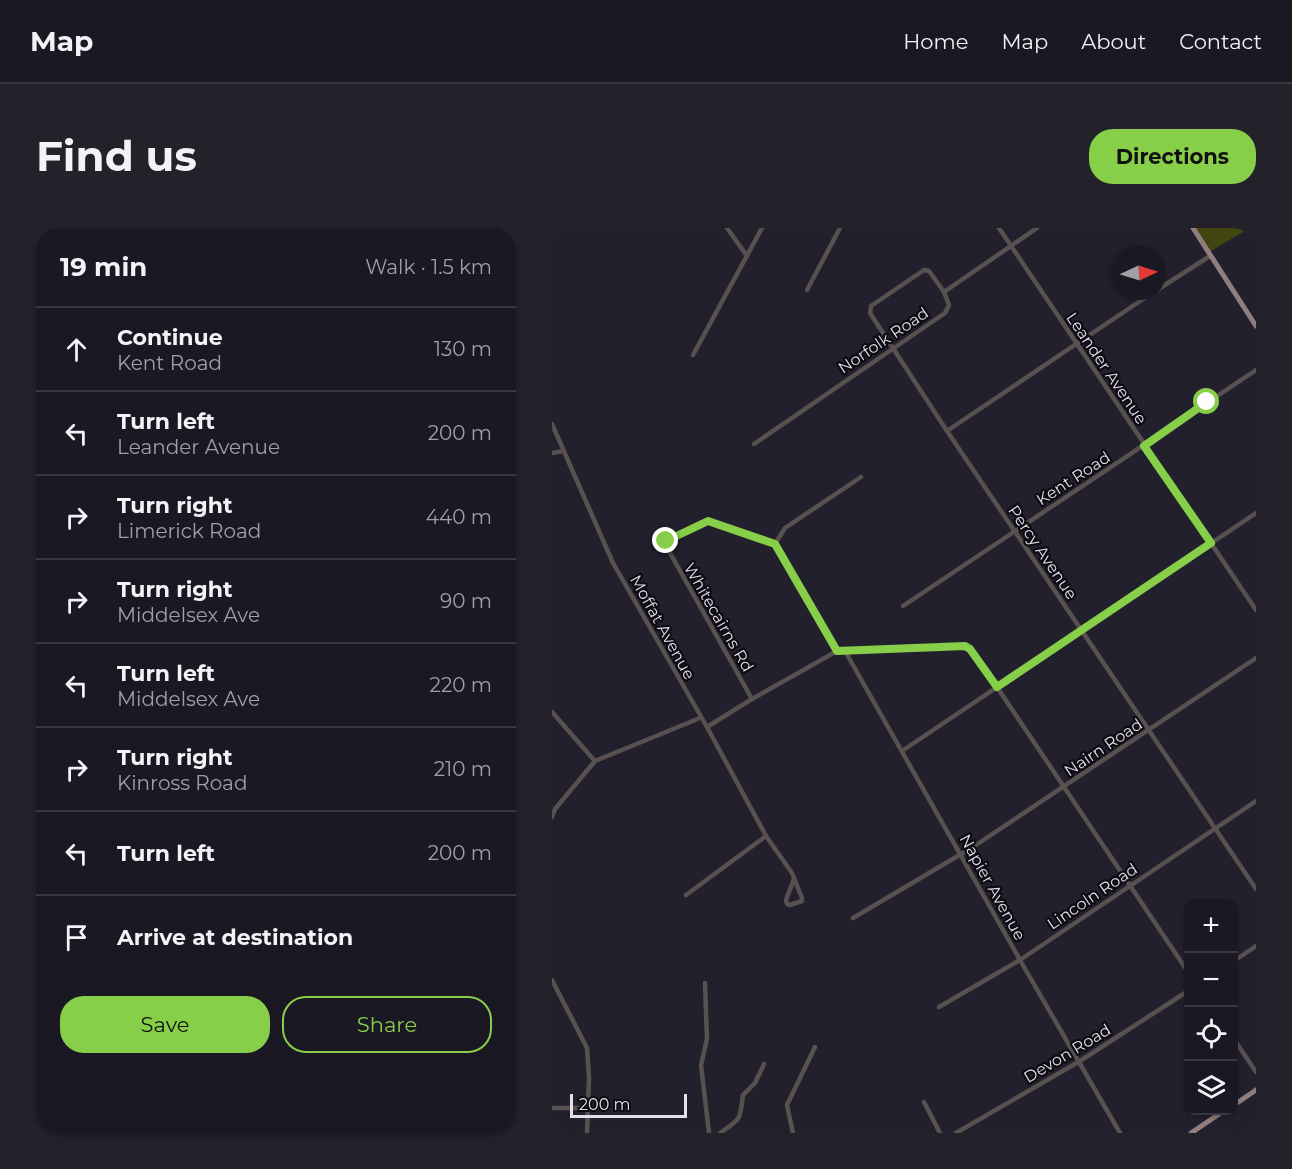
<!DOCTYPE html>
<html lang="en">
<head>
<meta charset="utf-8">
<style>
  body { margin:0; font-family:Montserrat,sans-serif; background:#23212a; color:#f1f3f6 }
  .controls { position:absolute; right:18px; bottom:18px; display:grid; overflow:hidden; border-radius:12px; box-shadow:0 2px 4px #0004 }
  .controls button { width:54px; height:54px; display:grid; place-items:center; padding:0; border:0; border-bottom:2px solid #383740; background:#1a1822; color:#f1f3f6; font:30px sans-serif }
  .compass { position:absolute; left:560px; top:18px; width:54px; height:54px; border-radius:50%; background:#1a1822; box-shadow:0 2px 4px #0004; rotate:86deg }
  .scale { position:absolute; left:18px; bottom:15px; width:117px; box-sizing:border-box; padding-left:6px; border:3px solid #e1dfe9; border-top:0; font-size:16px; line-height:21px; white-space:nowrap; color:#e1dfe9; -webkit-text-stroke:4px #0c0b11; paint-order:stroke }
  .stop { position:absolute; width:18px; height:18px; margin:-14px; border:4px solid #88cf49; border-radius:50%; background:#fff }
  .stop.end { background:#88cf49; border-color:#fff; box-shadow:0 2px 6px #0008 }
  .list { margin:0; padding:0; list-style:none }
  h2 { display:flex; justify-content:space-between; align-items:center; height:78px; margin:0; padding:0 24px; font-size:26px }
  h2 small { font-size:20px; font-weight:400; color:#9fa0a5 }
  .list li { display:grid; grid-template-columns:39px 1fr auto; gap:18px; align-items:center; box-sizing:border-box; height:84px; padding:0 24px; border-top:2px solid #383740 }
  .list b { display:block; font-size:22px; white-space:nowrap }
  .list p { margin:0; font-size:20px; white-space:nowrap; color:#9fa0a5 }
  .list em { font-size:20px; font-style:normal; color:#9fa0a5 }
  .actions { display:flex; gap:12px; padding:18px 24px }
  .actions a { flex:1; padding:14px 0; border:2px solid #88cf49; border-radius:24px; text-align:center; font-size:21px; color:#88cf49 }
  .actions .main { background:#88cf49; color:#111 }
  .icon { flex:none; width:33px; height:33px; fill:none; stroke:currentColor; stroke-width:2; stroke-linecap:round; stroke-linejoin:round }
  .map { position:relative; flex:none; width:704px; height:905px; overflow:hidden; border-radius:24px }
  header { display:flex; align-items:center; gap:36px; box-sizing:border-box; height:84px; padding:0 30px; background:#1a1822; border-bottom:2px solid #383740 }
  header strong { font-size:28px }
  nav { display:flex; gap:33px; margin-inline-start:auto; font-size:21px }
  .intro { display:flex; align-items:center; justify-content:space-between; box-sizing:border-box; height:144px; padding:0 36px }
  h1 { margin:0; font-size:42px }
  .button { padding:15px 27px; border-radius:24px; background:#88cf49; color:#111; font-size:21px; font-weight:700 }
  main { display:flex; gap:36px; padding:0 36px }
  aside { flex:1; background:#1a1822; border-radius:24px; box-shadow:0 2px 4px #0004 }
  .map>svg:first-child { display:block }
</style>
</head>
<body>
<header>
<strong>Map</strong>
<nav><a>Home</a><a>Map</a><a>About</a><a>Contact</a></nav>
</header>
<div class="intro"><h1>Find us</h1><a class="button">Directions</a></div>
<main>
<aside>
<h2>19 min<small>Walk · 1.5 km</small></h2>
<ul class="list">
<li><svg class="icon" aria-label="ahead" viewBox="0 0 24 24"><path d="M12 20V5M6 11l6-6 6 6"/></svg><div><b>Continue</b><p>Kent Road</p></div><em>130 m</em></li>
<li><svg class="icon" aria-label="left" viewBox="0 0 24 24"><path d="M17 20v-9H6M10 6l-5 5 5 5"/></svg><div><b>Turn left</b><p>Leander Avenue</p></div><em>200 m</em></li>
<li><svg class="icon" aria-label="right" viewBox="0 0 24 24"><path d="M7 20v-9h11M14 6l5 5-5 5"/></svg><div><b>Turn right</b><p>Limerick Road</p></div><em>440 m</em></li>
<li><svg class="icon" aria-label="right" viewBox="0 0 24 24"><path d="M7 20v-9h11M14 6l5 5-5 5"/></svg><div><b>Turn right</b><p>Middelsex Ave</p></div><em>90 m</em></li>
<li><svg class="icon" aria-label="left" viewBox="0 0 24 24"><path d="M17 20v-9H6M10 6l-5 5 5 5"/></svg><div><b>Turn left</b><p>Middelsex Ave</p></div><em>220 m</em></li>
<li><svg class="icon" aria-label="right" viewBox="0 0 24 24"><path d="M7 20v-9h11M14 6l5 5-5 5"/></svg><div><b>Turn right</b><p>Kinross Road</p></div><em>210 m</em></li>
<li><svg class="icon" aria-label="left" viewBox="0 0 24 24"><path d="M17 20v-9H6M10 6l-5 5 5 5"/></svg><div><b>Turn left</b></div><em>200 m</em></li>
<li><svg class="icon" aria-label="arrive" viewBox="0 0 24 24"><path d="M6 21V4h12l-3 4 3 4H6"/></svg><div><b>Arrive at destination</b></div></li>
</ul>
<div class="actions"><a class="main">Save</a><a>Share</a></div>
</aside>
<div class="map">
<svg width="704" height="905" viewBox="0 0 704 905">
  <rect width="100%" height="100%" fill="#23202e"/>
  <!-- green -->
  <path fill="#42450f" d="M643,0H698L657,24Z"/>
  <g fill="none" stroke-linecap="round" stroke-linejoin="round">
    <!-- minor -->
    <g stroke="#595050" stroke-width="4.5">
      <path d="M175,0L195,28"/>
      <path d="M447,0L704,382"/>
      <path d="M255,62L288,0"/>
      <path d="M605,62L658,28"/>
      <path d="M392,64L377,43L372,42L319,78L318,85L395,203L704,661"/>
      <path d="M141,127L210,0"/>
      <path d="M0,196L61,335L155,499L214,608L240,645L250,670V673L238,677L235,676L234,672L242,651"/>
      <path d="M395,203L603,63"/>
      <path d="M202,216L393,85L397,77L392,64L485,0"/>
      <path d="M0,225L12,223"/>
      <path d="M351,378L704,142"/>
      <path d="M285,423L223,316L233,300L309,249"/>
      <path d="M293,423L468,732L568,905"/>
      <path d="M200,471L113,316L116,312L156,293L223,316"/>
      <path d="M0,484L43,533"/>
      <path d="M155,499L200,471L285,423L415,419L445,459L636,744"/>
      <path d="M350,523L704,285"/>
      <path d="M0,589L3,581L43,533L148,490"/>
      <path d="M134,667L214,608"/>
      <path d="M301,690L421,619L704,430"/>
      <path d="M682,733L704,718"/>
      <path d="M0,752L35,820L37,850L35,905"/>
      <path d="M153,755L155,811L149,837L157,905"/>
      <path d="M387,779L468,732L704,573"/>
      <path d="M682,811L704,844"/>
      <path d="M372,874L388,905"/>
      <path d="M0,880H36"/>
      <path d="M168,905C189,891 188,892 191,867L203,855L212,836"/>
      <path d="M241,905L235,877L263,819"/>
      <path d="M404,905L528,833L636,763"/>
    </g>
    <!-- major -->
    <g stroke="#907d7c" stroke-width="5">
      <path d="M641,0L704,98"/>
      <path d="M682,877L704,862"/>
      <path d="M639,905L673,882"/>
    </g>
  </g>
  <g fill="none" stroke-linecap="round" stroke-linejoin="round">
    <!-- route -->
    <path stroke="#88cf49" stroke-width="8" d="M114,313L156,293L223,316L285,423L413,418L418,421L445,459L659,315L592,218L655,174"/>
  </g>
  <g text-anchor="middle" stroke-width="4.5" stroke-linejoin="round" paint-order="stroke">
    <!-- street labels -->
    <g font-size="16" fill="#e1dfe9" stroke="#0c0b11">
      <text transform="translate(331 112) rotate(-34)" y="6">Norfolk Road</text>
      <text transform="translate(555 140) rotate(56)" y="6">Leander Avenue</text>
      <text transform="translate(521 250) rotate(-33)" y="6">Kent Road</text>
      <text transform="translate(491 324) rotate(56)" y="6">Percy Avenue</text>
      <text transform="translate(167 389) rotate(60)" y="6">Whitecairns Rd</text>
      <text transform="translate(111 399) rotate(61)" y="6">Moffat Avenue</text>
      <text transform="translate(551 519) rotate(-34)" y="6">Nairn Road</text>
      <text transform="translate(441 659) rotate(61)" y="6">Napier Avenue</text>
      <text transform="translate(540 668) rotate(-34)" y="6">Lincoln Road</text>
      <text transform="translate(515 825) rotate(-31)" y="6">Devon Road</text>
    </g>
  </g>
</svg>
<div class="controls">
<button>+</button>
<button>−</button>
<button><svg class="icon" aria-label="locate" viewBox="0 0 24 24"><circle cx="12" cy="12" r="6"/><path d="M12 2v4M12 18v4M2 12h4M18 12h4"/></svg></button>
<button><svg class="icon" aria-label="layers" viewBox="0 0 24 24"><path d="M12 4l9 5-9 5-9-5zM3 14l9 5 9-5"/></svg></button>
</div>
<svg class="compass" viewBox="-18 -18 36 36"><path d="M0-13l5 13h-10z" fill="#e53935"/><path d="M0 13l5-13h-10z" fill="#9fa0a5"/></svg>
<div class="scale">200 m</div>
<div class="stop" style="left:655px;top:174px"></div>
<div class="stop end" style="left:114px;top:313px"></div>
</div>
</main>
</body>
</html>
